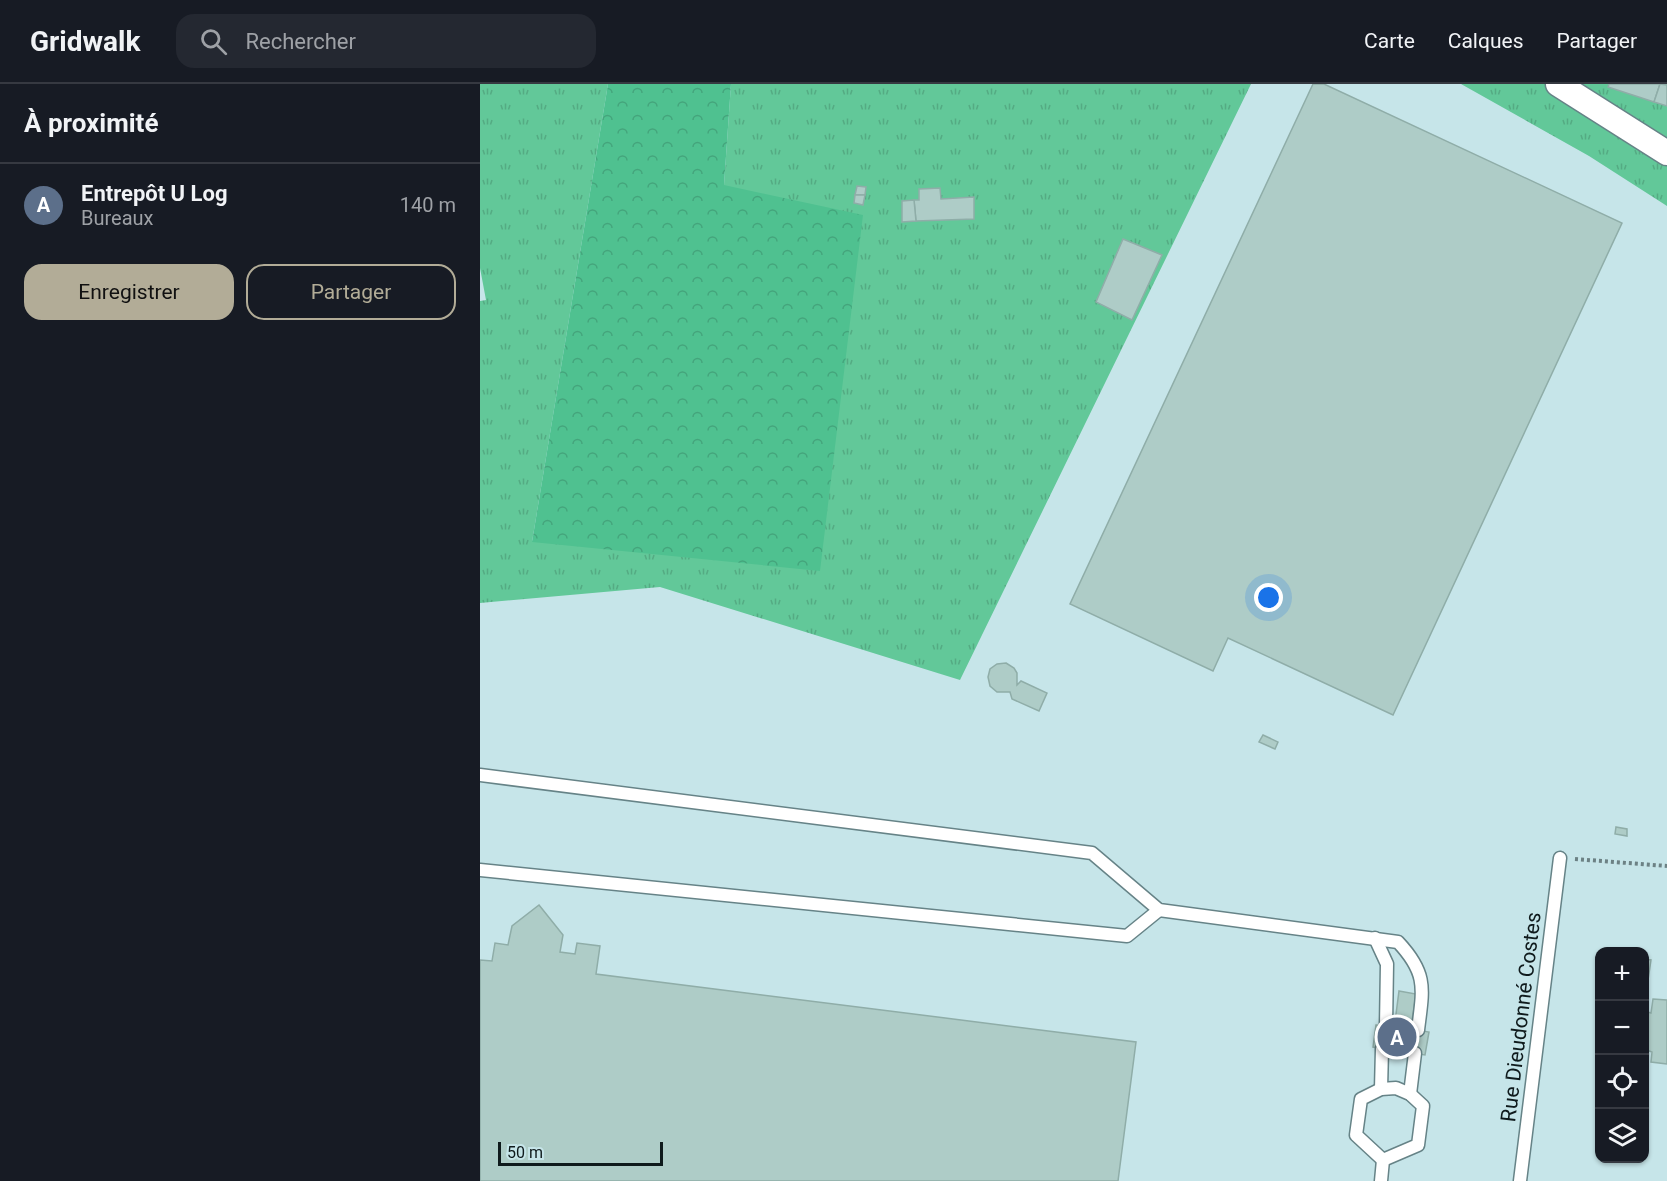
<!DOCTYPE html>
<html lang="fr">
<head>
<meta charset="utf-8">
<style>
  body { margin:0; font-family:Roboto,sans-serif; background:#242831; color:#f1f3f6 }
  .controls { position:absolute; right:18px; bottom:18px; display:grid; overflow:hidden; border-radius:12px; box-shadow:0 2px 4px #0004 }
  .controls button { width:54px; height:54px; display:grid; place-items:center; padding:0; border:0; border-bottom:2px solid #363941; background:#171b24; color:#f1f3f6; font:30px sans-serif }
  .scale { position:absolute; left:18px; bottom:15px; width:165px; box-sizing:border-box; padding-left:6px; border:3px solid #0f1a1c; border-top:0; font-size:16px; line-height:21px; white-space:nowrap; color:#0f1a1c; -webkit-text-stroke:4px #c6e5e9; paint-order:stroke }
  .you { position:absolute; left:789px; top:514px; width:21px; height:21px; margin:-15px; border:4px solid #fff; border-radius:50%; background:#1a73e8; box-shadow:0 0 0 9px #1a73e833 }
  .badge { display:grid; place-items:center; width:39px; height:39px; border-radius:50%; background:#b2ac97; color:#fff; font-size:20px; font-weight:700 }
  .pin { position:absolute; translate:-50% -50%; border:3px solid #fff; box-shadow:0 2px 6px #0006 }
  .list { margin:0; padding:0; list-style:none }
  h2 { display:flex; justify-content:space-between; align-items:center; height:78px; margin:0; padding:0 24px; font-size:26px }
  h2 small { font-size:20px; font-weight:400; color:#9ea1a6 }
  .list li { display:grid; grid-template-columns:39px 1fr auto; gap:18px; align-items:center; box-sizing:border-box; height:84px; padding:0 24px; border-top:2px solid #363941 }
  .list b { display:block; font-size:22px; white-space:nowrap }
  .list p { margin:0; font-size:20px; white-space:nowrap; color:#9ea1a6 }
  .list em { font-size:20px; font-style:normal; color:#9ea1a6 }
  .actions { display:flex; gap:12px; padding:18px 24px }
  .actions a { flex:1; padding:14px 0; border:2px solid #b2ac97; border-radius:18px; text-align:center; font-size:21px; color:#b2ac97 }
  .actions .main { background:#b2ac97; color:#111 }
  .icon { flex:none; width:33px; height:33px; fill:none; stroke:currentColor; stroke-width:2; stroke-linecap:round; stroke-linejoin:round }
  .map { position:relative; flex:none; width:1187px; height:1097px; overflow:hidden }
  header { display:flex; align-items:center; gap:36px; box-sizing:border-box; height:84px; padding:0 30px; background:#171b24; border-bottom:2px solid #363941 }
  header strong { font-size:28px }
  nav { display:flex; gap:33px; margin-inline-start:auto; font-size:21px }
  .search { width:420px; height:54px; background:#242831; display:flex; align-items:center; gap:15px; box-sizing:border-box; padding:0 21px; border-radius:18px; color:#9ea1a6; font-size:22px }
  main { display:flex }
  aside { flex:1; background:#171b24 }
  .map>svg:first-child { display:block }
</style>
</head>
<body>
<header>
<strong>Gridwalk</strong>
<div class="search"><svg class="icon" aria-label="search" viewBox="0 0 24 24"><circle cx="10" cy="10" r="6"/><path d="M15 15l6 6"/></svg>Rechercher</div>
<nav><a>Carte</a><a>Calques</a><a>Partager</a></nav>
</header>
<main>
<aside>
<h2>À proximité<small></small></h2>
<ul class="list">
<li><span class="badge" style="background:#5c6f8a">A</span><div><b>Entrepôt U Log</b><p>Bureaux</p></div><em>140 m</em></li>
</ul>
<div class="actions"><a class="main">Enregistrer</a><a>Partager</a></div>
</aside>
<div class="map">
<svg width="1187" height="1097" viewBox="0 0 1187 1097">
  <defs>
    <pattern id="grass-tufts" width="24" height="20" patternUnits="userSpaceOnUse" patternTransform="scale(1.5)"><rect width="24" height="20" fill="#62c899"/><path d="M3 7l-1-3M5 7V3M7 7l1-3M15 17l-1-3M17 17v-4M19 17l1-3" fill="none" stroke="#54ab83"/></pattern>
    <pattern id="forest-crowns" width="20" height="18" patternUnits="userSpaceOnUse" patternTransform="scale(1.5)"><rect width="20" height="18" fill="#4fc190"/><path d="M2 6a3 3 0 1 1 6 0M12 15a3 3 0 1 1 6 0" fill="none" stroke="#44a57c"/></pattern>
  </defs>
  <rect width="100%" height="100%" fill="#c6e5e9"/>
  <!-- grass -->
  <g fill="url(#grass-tufts)">
    <path d="M0,0H128L52,458L244,101L251,0H771L480,596L180,503L0,519V217L6,216L0,184Z"/>
    <path d="M981,0H1187V122L1109,72Z"/>
  </g>
  <!-- forest -->
  <path fill="url(#forest-crowns)" d="M128,0H251L244,101L383,131L340,487L52,458Z"/>
  <!-- building -->
  <g fill="#aeccc7" stroke="#8fada8" stroke-width="1.5">
    <path d="M833,0H844L1142,139L913,631L748,554L733,587L590,520Z"/>
    <path d="M1129,0H1180L1174,18L1128,3Z"/>
    <path d="M1180,0L1187,1V22L1174,18Z"/>
    <path d="M377,102L386,103L385,111H375Z"/>
    <path d="M460,104L461,115L494,113V135L436,137L434,116H439V105Z"/>
    <path d="M375,111H385L383,121L374,119Z"/>
    <path d="M434,116L436,137L422,138V117Z"/>
    <path d="M643,155L682,171L652,236L616,218Z"/>
    <path d="M526,579L534,584L537,589V601L541,597L567,609L559,627L532,615L530,608H517L510,602L508,593L510,585L517,580Z"/>
    <path d="M783,651L798,658L795,665L779,658Z"/>
    <path d="M1136,743L1147,745V752L1135,750Z"/>
    <path d="M59,821L83,851L80,868L95,870L97,859L120,862L116,890L656,958L638,1097H0V876L12,877L15,859L28,861L32,842Z"/>
    <path d="M1164,875L1171,876L1164,923L1167,879Z"/>
    <path d="M919,907L936,910L928,964L912,961Z"/>
    <path d="M1173,915L1187,916V980L1171,978L1172,968L1164,965V927L1171,929Z"/>
    <path d="M896,941L914,943L912,961L928,964L931,945L949,948L945,971L893,963Z"/>
  </g>
  <g fill="none" stroke-linecap="round" stroke-linejoin="round">
    <defs>
      <g id="service">
        <path d="M0,691L612,769L679,826L918,858C948,890 943,905 938,946"/>
        <path d="M0,786L647,852L679,826"/>
        <path d="M895,854L907,880L906,942"/>
        <path d="M916,1004L930,1010L943,1022L938,1061L903,1076L876,1051L881,1015L901,1005Z"/>
        <path d="M901,1005L902,965"/>
        <path d="M930,1010L935,969"/>
        <path d="M901,1097L903,1076"/>
        <path d="M1040,1097L1080,774"/>
      </g>
      <path id="minor" d="M1078,0L1187,69"/>
    </defs>
    <!-- service casing -->
    <use href="#service" stroke="#668387" stroke-width="15"/>
    <!-- minor casing -->
    <use href="#minor" stroke="#668387" stroke-width="27"/>
    <!-- path -->
    <path stroke="#6c8184" stroke-width="4" stroke-dasharray="3 3" stroke-linecap="butt" d="M1095,775L1187,782"/>
    <!-- service -->
    <use href="#service" stroke="#fff" stroke-width="12"/>
    <!-- minor -->
    <use href="#minor" stroke="#fff" stroke-width="24"/>
  </g>
  <g text-anchor="middle" stroke-width="6" stroke-linejoin="round" paint-order="stroke">
    <!-- street labels -->
    <g font-size="21" fill="#0f1a1c" stroke="#c6e5e9">
      <text transform="translate(1041 933) rotate(-83)" y="7">Rue Dieudonné Costes</text>
    </g>
  </g>
</svg>
<div class="controls">
<button>+</button>
<button>−</button>
<button><svg class="icon" aria-label="locate" viewBox="0 0 24 24"><circle cx="12" cy="12" r="6"/><path d="M12 2v4M12 18v4M2 12h4M18 12h4"/></svg></button>
<button><svg class="icon" aria-label="layers" viewBox="0 0 24 24"><path d="M12 4l9 5-9 5-9-5zM3 14l9 5 9-5"/></svg></button>
</div>
<div class="scale">50 m</div>
<div class="you"></div>
<div class="pin badge" style="left:917px;top:953px;background:#5c6f8a">A</div>
</div>
</main>
</body>
</html>
